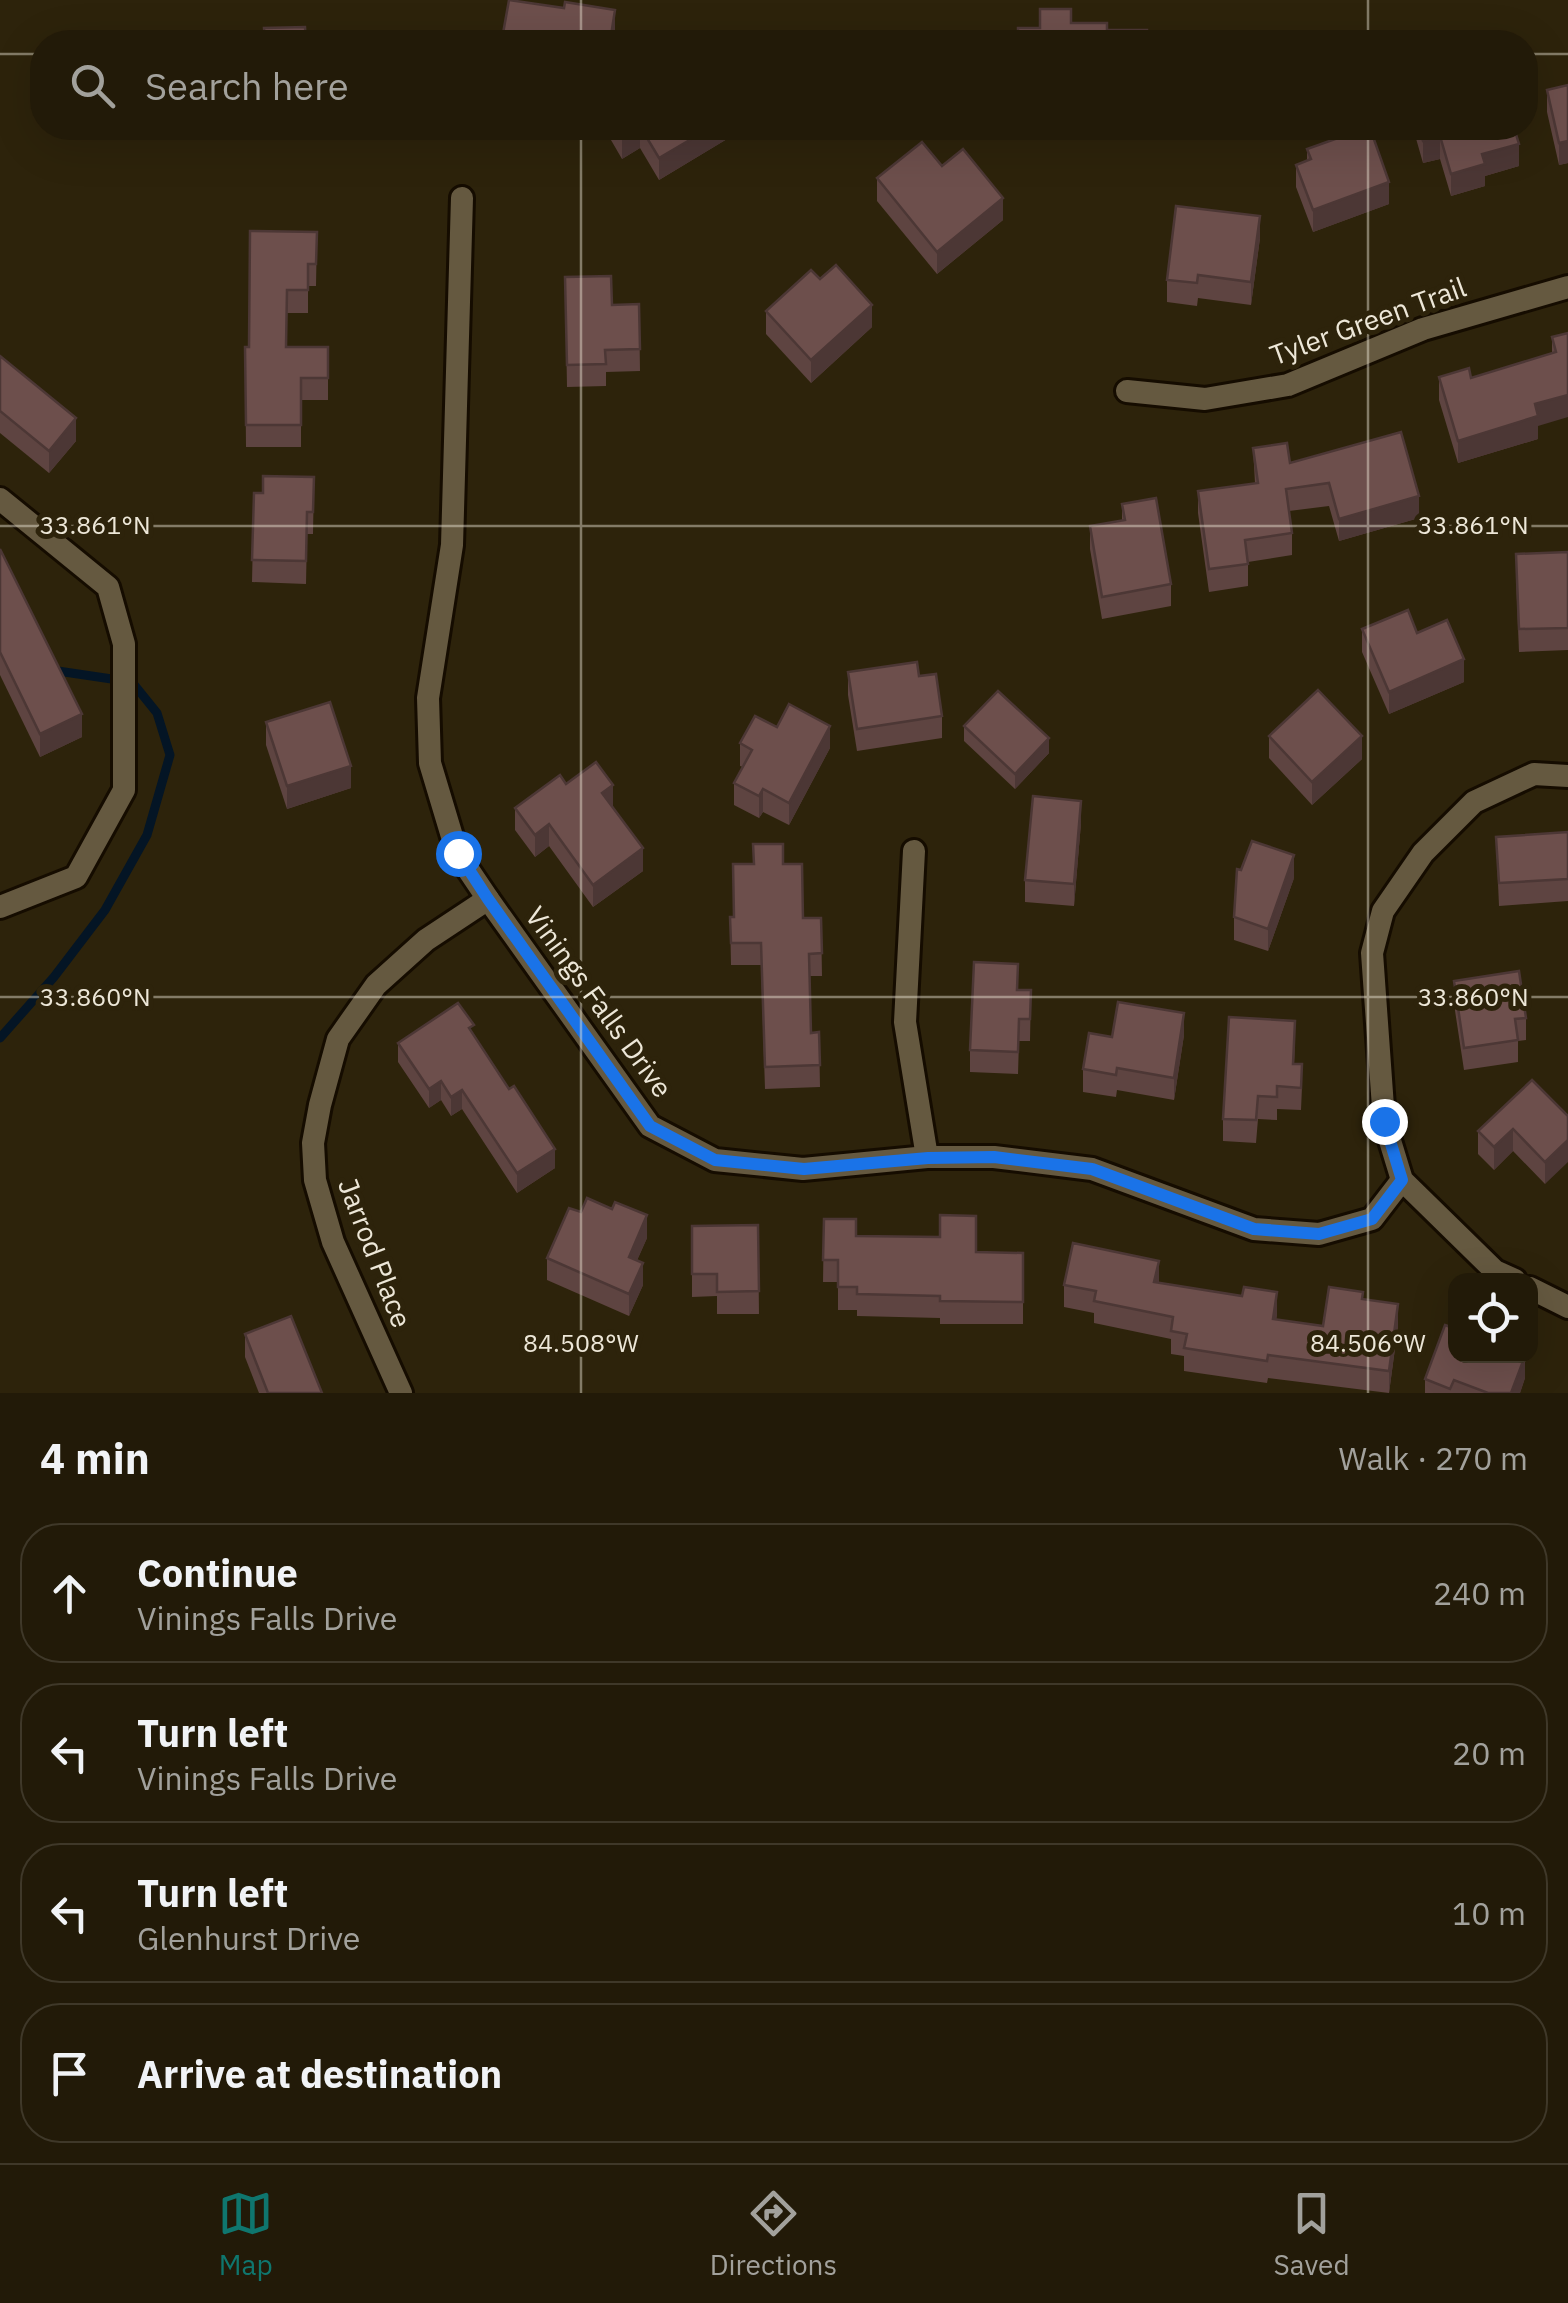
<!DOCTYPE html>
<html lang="en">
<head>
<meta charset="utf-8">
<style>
  body { margin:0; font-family:"IBM Plex Sans",sans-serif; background:#2e2716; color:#f1f3f6 }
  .controls { position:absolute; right:30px; bottom:30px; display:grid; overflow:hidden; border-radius:20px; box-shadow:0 10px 40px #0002 }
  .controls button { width:90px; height:90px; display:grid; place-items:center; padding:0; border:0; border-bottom:2px solid #3f3829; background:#221a08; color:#f1f3f6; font:50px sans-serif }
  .stop { position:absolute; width:30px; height:30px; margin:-22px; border:8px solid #1a73e8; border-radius:50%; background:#fff }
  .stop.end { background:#1a73e8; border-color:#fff; box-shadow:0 2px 10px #0008 }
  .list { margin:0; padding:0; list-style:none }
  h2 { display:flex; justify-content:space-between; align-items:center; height:130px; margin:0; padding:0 40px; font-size:42px }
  h2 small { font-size:32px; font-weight:400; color:#a2a19c }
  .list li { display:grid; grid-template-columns:65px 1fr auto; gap:30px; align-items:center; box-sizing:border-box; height:140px; margin:0 20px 20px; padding:0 20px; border:2px solid #3f3829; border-radius:40px }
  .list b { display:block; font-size:38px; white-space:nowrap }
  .list p { margin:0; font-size:32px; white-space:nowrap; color:#a2a19c }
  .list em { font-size:32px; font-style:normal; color:#a2a19c }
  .icon { flex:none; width:55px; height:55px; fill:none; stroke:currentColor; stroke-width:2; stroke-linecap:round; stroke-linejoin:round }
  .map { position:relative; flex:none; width:1568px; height:1393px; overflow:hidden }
  .search { position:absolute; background:#221a08; box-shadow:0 10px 40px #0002; left:30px; right:30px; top:30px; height:110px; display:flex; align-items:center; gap:25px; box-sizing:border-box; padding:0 35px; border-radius:40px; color:#a2a19c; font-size:38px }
  .sheet { height:770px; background:#221a08 }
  nav { display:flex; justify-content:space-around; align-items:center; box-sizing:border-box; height:140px; border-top:2px solid #3f3829; background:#221a08; font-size:28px; color:#a2a19c }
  nav a { display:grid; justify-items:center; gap:5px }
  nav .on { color:#0f766e }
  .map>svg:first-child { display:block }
</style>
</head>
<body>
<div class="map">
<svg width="1568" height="1393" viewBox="0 0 1568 1393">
  <rect width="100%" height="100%" fill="#2d230b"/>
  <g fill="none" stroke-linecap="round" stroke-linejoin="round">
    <!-- stream -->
    <path stroke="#041525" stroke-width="9" d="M0,1038L54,977L105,910L147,835L170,755L157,713L132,682L51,670"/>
    <defs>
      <g id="minor">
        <path d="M462,198L452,545L428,698L430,763L457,853L488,899L650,1126L715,1160L803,1169L927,1157H994L1092,1169L1254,1229L1319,1234L1372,1219L1402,1180"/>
        <path d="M1127,391L1205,399L1288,385L1423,329L1568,287"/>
        <path d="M0,499L108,587L124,644V790L76,877L0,907"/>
        <path d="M914,851L905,1022L927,1157"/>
        <path d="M1515,1280L1495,1271L1402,1180L1384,1121L1372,953L1383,911L1423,853L1474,802L1534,774L1568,776"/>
        <path d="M1530,1288L1568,1307"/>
        <path d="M401,1393L333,1242L315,1180L313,1143L320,1105L338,1039L376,985L426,940L488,899"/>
      </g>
    </defs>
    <!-- minor casing -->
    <use href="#minor" stroke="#150c00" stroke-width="28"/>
    <!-- minor -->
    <use href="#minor" stroke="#655940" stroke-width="22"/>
  </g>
  <!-- wall -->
  <g fill="#5e4441">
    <path d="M615,33L614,42H480L502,39Z"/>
    <path d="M1568,85V163L1559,165L1547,112V90Z"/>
    <path d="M604,128H732V136L659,180L640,148L622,159Z"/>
    <path d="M1413,128H1514L1519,166L1485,176V186L1451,196L1440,159L1423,163Z"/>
    <path d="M1307,149L1389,204L1313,232L1296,187V165L1307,161Z"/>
    <path d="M942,166L1003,220L937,274L877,201V178Z"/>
    <path d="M317,232L316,286H308V313H287V347H328V400H301V447H246L245,347H249Z"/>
    <path d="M1260,238L1251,305L1198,298L1197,306L1167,302V280Z"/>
    <path d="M565,277L612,305L639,304L640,371L606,372V386L567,387Z"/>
    <path d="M820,279L872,327L811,383L766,334V311Z"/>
    <path d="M1568,333L1538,426V439L1458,463L1439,400V377L1471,378L1552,354V337Z"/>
    <path d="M0,356L76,441L49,473L0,433Z"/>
    <path d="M1253,448L1290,463L1419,518L1339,541L1329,506L1289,511L1292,533V555L1248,562V586L1209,592L1198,513V491L1255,483Z"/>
    <path d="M314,477L313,534H307L306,584L252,582L254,493H263Z"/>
    <path d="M1122,504L1171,584V606L1102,619L1090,549V526L1122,520Z"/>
    <path d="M0,549L82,737L40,757L0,675Z"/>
    <path d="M1568,552V650L1519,652L1516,577Z"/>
    <path d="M1362,629L1417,633L1464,682L1389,714L1362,652Z"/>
    <path d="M848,672L919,676L942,716V738L857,751L848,695Z"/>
    <path d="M266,722L351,788L287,809L266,745Z"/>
    <path d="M964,726L1049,753L1015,789L964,741Z"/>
    <path d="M777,727L830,748L789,825L763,812L759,818L734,805V783L743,767L740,766V743Z"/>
    <path d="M1269,736L1362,759L1312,805L1269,758Z"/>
    <path d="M566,784L613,808L643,871L593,907L549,846L535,857L515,830V808Z"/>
    <path d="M1081,823L1074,906L1025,902V880Z"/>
    <path d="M1568,832V901L1499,906L1496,837Z"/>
    <path d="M783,864L803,918H821L822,976H810L811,1033L819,1032L820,1087L765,1089L761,965H731L730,917H734Z"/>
    <path d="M1294,878L1268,951L1234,940V917Z"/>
    <path d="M1454,981L1526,1018V1040L1518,1041V1062L1464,1070L1454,1004Z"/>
    <path d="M1018,990H1031L1030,1041H1019L1018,1074L970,1072V1050Z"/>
    <path d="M474,1035L555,1168L517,1193L462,1109L451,1116L441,1100L429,1108L398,1062V1043Z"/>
    <path d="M1184,1035L1174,1100L1117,1090L1116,1097L1083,1092V1069L1112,1037Z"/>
    <path d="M1295,1043L1294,1064L1302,1087L1301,1110L1277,1109V1120L1258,1119L1256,1143L1223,1141V1119Z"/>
    <path d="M1568,1116L1545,1184L1513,1151L1494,1170L1478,1154V1131Z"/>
    <path d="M824,1219L856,1236L976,1252L1023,1253V1324H940V1318L857,1316V1310H838V1282H823Z"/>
    <path d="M758,1225L759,1314H717V1296L692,1297V1226Z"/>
    <path d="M647,1238L637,1260L643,1285L629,1316L547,1280V1258Z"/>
    <path d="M1159,1283L1277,1314L1276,1320L1323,1326L1363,1299L1398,1326L1389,1393L1268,1378L1267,1383L1184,1371V1356L1171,1354V1339L1094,1323V1313L1064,1307V1285Z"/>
    <path d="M245,1334L322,1393H259L245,1357Z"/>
    <path d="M1525,1378L1520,1393H1425V1379Z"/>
  </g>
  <!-- shaded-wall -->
  <g fill="#4c3735">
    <path d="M615,10V33L614,42H610Z"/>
    <path d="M637,128H640V148L622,159V136Z"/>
    <path d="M710,128H732V136L659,180V158Z"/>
    <path d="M1440,136V159L1423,163V141Z"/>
    <path d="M1568,141V163L1559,165V143Z"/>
    <path d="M1519,144V166L1485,176V186L1451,196V174L1482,154Z"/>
    <path d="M1389,182V204L1313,232V210Z"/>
    <path d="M1003,198V220L937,274V252Z"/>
    <path d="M1260,216V238L1251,305V282Z"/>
    <path d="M872,305V327L811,383V360Z"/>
    <path d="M1568,395V417L1538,426V439L1458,463V441L1535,404Z"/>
    <path d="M76,418V441L49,473V451Z"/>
    <path d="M1419,496V518L1339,541V519Z"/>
    <path d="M1464,659V682L1389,714V692Z"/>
    <path d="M82,714V737L40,757V734Z"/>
    <path d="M830,726V748L789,825V803Z"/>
    <path d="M1362,736V759L1312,805V782Z"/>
    <path d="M1049,738V753L1015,789V774Z"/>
    <path d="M351,766V788L287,809V786Z"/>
    <path d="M613,785V808L602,793Z"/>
    <path d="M763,789V812L759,818V796Z"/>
    <path d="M1081,801V823L1074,906V884Z"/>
    <path d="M549,824V846L535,857V835Z"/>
    <path d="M643,848V871L593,907V885Z"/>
    <path d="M1294,855V878L1268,951V929Z"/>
    <path d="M1184,1013V1035L1174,1100V1078Z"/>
    <path d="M441,1081V1100L429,1108V1089Z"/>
    <path d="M462,1090V1109L451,1116V1097Z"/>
    <path d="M1513,1129V1151L1494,1170V1147Z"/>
    <path d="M1568,1140V1162L1545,1184V1162Z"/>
    <path d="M555,1149V1168L517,1193V1173Z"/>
    <path d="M647,1215V1238L629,1279V1257Z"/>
    <path d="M1159,1261V1283L1154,1282Z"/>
    <path d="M643,1263V1285L629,1316V1294Z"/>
    <path d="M1277,1292V1314L1273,1342V1319Z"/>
    <path d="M1398,1304V1326L1389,1393V1371Z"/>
    <path d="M1525,1356V1378L1520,1393H1511Z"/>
  </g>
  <!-- building -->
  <g fill="#6d4f4c" stroke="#4c3735" stroke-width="2.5">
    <path d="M509,0L564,8L565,2L615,10L610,42L563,36L562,42H480L481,36L502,39Z"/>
    <path d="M1040,9H1071V23H1107V30H1147V42H1018V28H1040Z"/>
    <path d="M305,27L306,42H265L264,28Z"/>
    <path d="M1568,85V141L1559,143L1547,90Z"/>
    <path d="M616,128H637L622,136Z"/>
    <path d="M641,128H710L659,158Z"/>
    <path d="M1366,128H1370L1389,182L1313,210L1296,165L1311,159L1307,149Z"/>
    <path d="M1419,128H1514L1519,144L1482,154L1485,164L1451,174L1440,136L1423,141Z"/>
    <path d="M922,142L942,166L963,149L1003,198L937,252L877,178Z"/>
    <path d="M1176,206L1260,216L1251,282L1198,275L1197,283L1167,280Z"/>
    <path d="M250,231L317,232L316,264H308V290H287L286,347H328V378H301V425H246L245,347H249Z"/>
    <path d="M836,265L872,305L811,360L766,311L811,270L820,279Z"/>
    <path d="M611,276L612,305L639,304L640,349L605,350L606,364L567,365L565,277Z"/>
    <path d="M1568,333V395L1535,404L1538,416L1458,441L1439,377L1469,368L1471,378L1556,352L1552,337Z"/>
    <path d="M0,356L76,418L49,451L0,411Z"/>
    <path d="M1401,432L1419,496L1339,519L1329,483L1286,489L1292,533L1245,540L1248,564L1209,569L1198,491L1258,483L1253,448L1287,443L1290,463Z"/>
    <path d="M263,476L314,477L313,512H307L306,561L252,560L254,493H263Z"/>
    <path d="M1156,498L1171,584L1102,597L1090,526L1125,520L1122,504Z"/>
    <path d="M0,549L82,714L40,734L0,652Z"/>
    <path d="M1568,552V628L1519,629L1516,554Z"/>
    <path d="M1408,610L1417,633L1447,620L1464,659L1389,692L1362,629Z"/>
    <path d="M917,662L919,676L936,674L942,716L857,729L848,672Z"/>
    <path d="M1318,690L1362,736L1312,782L1269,736Z"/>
    <path d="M998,691L1049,738L1015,774L964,726Z"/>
    <path d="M330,702L351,766L287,786L266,722Z"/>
    <path d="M789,704L830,726L789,803L763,789L759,796L734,783L752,750L740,743L755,716L777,727Z"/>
    <path d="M596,762L613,785L602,793L643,848L593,885L549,824L535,835L515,808L560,775L566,784Z"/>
    <path d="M1033,796L1081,801L1074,884L1025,880Z"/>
    <path d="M1568,832V879L1499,883L1496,837Z"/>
    <path d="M1252,841L1294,855L1268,929L1234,917L1237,869L1241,870Z"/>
    <path d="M753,844H783V864H802L803,918H821L822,953L809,954L811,1033L819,1032L820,1065L765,1067L761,943H731L730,917H734L733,864H754Z"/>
    <path d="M974,962L1018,964L1017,990H1031L1030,1019H1019L1018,1052L970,1050Z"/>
    <path d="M1519,971L1526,1018L1515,1019L1518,1040L1464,1048L1454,981Z"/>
    <path d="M1118,1002L1184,1013L1174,1078L1117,1068L1116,1075L1083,1069L1089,1033L1112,1037Z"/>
    <path d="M458,1003L474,1025L469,1028L509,1089L514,1086L555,1149L517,1173L462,1090L451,1097L441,1081L429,1089L398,1043Z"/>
    <path d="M1229,1017L1295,1021L1293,1064H1302L1301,1088L1277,1086V1097L1258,1096L1256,1120L1223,1119Z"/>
    <path d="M1532,1080L1568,1116V1140L1545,1162L1513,1129L1494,1147L1478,1131Z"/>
    <path d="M587,1198L612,1209L615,1202L647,1215L629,1257L643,1263L629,1294L547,1258L569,1208L581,1212Z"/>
    <path d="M940,1215L976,1216V1252L1023,1253V1302L940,1301V1296L857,1294V1287H838V1260H823L824,1219H856V1236L940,1237Z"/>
    <path d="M758,1225L759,1291L717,1292V1274H692V1226Z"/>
    <path d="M1073,1243L1159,1261L1154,1282L1242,1296L1244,1287L1277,1292L1273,1319L1323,1326L1329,1287L1363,1292L1362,1299L1398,1304L1389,1371L1268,1355L1267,1361L1184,1348L1187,1334L1171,1331L1173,1317L1094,1301L1096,1291L1064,1285Z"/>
    <path d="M291,1316L322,1393H268L245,1334Z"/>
    <path d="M1445,1325L1456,1329V1356H1525L1511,1393H1488L1454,1380L1450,1389L1425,1379Z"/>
  </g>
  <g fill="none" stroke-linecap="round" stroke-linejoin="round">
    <!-- route -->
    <path stroke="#1a73e8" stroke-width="12" d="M458,853L488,899L650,1126L715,1160L804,1169L928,1158L994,1157L1092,1169L1254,1229L1319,1234L1372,1219L1402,1180L1384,1121"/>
  </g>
  <!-- ticks -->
  <path fill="none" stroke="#ede7d8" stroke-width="2.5" stroke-opacity="0.45" d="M581,0V42M1368,0V42M0,54H42M1526,54H1568M581,128V1393M1368,128V1393M0,526H1568M0,997H1568"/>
  <g text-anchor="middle" stroke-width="10" stroke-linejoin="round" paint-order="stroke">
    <!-- street labels -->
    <g font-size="28" fill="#ede7d8" stroke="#2d230b">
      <text transform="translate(1368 321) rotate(-20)" y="10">Tyler Green Trail</text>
      <text transform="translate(599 1002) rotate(54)" y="10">Vinings Falls Drive</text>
      <text transform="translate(375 1253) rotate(69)" y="10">Jarrod Place</text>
    </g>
  </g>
  <g font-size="25" text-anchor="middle" fill="#ede7d8" stroke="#2d230b" stroke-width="10" stroke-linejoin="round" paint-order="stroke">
    <text x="95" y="534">33.861°N</text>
    <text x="1473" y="534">33.861°N</text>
    <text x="95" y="1006">33.860°N</text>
    <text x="1473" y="1006">33.860°N</text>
    <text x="581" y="1352">84.508°W</text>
    <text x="1368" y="1352">84.506°W</text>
  </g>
</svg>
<div class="controls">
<button><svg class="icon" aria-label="locate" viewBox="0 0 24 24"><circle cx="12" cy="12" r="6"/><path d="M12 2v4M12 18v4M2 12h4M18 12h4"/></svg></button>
</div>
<div class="stop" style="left:458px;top:853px"></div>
<div class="stop end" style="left:1384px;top:1121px"></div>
<div class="search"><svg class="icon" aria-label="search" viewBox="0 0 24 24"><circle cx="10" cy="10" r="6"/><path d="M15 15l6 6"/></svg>Search here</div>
</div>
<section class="sheet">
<h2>4 min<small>Walk · 270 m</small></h2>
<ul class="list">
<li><svg class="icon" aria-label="ahead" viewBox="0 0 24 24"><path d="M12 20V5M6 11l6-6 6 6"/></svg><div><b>Continue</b><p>Vinings Falls Drive</p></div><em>240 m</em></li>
<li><svg class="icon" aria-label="left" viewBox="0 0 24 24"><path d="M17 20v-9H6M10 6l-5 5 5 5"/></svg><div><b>Turn left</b><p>Vinings Falls Drive</p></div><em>20 m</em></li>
<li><svg class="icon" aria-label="left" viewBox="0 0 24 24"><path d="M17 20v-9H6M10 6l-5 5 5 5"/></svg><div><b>Turn left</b><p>Glenhurst Drive</p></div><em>10 m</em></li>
<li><svg class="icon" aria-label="arrive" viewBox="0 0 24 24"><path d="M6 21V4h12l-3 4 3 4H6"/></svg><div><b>Arrive at destination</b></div></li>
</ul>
</section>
<nav>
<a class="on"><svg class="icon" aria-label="map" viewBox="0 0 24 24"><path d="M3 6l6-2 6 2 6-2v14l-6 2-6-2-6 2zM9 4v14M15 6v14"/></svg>Map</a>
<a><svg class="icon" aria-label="directions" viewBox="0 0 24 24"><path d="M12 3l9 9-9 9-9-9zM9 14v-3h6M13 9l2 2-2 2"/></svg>Directions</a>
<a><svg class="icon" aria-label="saved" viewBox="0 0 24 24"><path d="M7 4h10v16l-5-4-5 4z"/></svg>Saved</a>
</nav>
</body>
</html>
